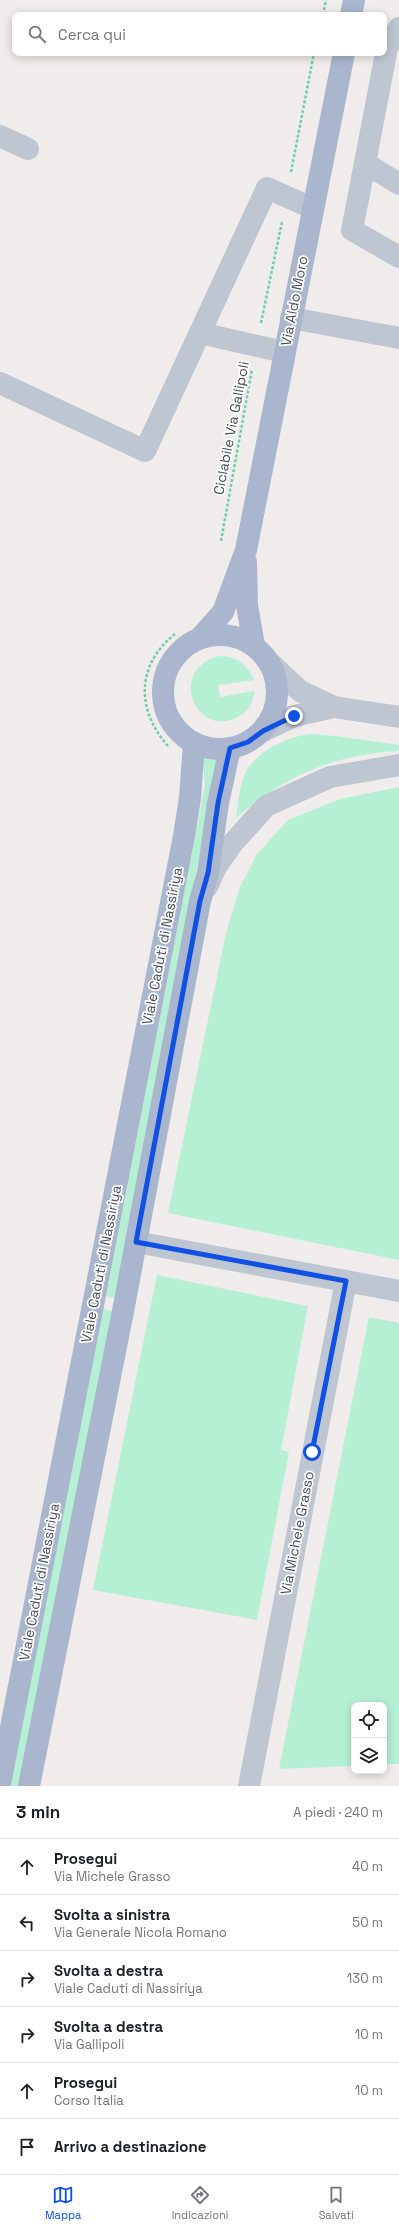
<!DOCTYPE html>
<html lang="it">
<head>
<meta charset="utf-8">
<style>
  body { margin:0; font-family:"Space Grotesk",sans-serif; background:#f6f6f6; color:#202124 }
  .controls { position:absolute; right:12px; bottom:12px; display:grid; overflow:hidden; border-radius:8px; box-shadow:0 2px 10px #0003 }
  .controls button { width:36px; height:36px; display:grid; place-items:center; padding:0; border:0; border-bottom:1px solid #e0e0e0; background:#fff; color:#202124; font:20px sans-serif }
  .stop { position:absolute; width:12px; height:12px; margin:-9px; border:3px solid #1051e4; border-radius:50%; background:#fff }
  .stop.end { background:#1051e4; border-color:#fff; box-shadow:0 1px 4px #0008 }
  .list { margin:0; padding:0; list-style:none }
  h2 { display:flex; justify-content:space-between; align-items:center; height:52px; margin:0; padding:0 16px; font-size:17px }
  h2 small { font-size:13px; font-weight:400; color:#757577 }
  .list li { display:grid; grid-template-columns:26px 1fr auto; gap:12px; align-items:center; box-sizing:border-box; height:56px; padding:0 16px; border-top:1px solid #e0e0e0 }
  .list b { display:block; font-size:15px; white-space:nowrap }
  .list p { margin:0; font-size:13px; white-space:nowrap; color:#757577 }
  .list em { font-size:13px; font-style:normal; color:#757577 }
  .icon { flex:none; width:22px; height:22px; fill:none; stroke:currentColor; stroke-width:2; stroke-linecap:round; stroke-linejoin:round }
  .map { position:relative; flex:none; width:399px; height:1786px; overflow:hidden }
  .search { position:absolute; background:#fff; box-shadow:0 2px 10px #0003; left:12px; right:12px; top:12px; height:44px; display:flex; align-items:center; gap:10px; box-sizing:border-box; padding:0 14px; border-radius:8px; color:#757577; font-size:15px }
  .sheet { height:388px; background:#fff }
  nav { display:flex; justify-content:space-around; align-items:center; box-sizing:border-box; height:56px; border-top:1px solid #e0e0e0; background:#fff; font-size:11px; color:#757577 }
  nav a { display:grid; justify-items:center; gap:2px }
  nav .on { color:#1051e4 }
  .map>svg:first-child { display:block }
</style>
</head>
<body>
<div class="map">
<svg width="399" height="1786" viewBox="0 0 399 1786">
  <rect width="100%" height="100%" fill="#efeceb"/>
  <!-- green -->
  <g fill="#b6f0d4">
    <path d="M219,656C237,656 247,664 254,680L218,685L220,697L255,691C253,703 248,713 236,718C193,737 169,668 219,656Z"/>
    <path d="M310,734L335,736L399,745V751C336,754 283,776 236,818C238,804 239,789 244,776C254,752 286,737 310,734Z"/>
    <path d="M202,754L218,758L115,1298L106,1296L205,785Z"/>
    <path d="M399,787V1260L168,1213L226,933L240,887L257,854L288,820L340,799Z"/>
    <path d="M157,1275L308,1306L281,1450L289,1452L257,1620L93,1590Z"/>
    <path d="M102,1309L112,1311L21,1786H10Z"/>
    <path d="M369,1317L399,1323V1764H384V1705H354V1766L279,1769Z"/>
  </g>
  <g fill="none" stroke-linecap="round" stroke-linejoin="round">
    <!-- path -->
    <g stroke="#6ccfab" stroke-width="2.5" stroke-dasharray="3 2" stroke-linecap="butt">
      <path d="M323,15L326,0"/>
      <path d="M291,172L314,53"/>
      <path d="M261,323L282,222"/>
      <path d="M221,541L252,369"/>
      <path d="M168,746C136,710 136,665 175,634"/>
    </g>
    <!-- minor -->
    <g stroke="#bec6d2" stroke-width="22">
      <path d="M0,136L28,149"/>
      <path d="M365,163L387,48L399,28"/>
      <path d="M399,184L365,163L352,230L399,257"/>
      <path d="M291,318L399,338"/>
      <path d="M200,333L284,352"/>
      <path d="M0,383L145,451L267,188L312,208"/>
      <path d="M268,661L300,691L334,707L399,717"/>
      <path d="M263,731L294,716L334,707"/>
      <path d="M207,887L216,867L232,844L266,806L330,777L399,765"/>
      <path d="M136,1242L399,1291"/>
      <path d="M249,1786L346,1281"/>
    </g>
    <!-- major -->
    <g stroke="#a9b6cd" stroke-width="22">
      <path d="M351,15L354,0"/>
      <path d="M246,562L247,605L254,646"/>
      <circle cx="220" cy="692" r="57"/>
      <path d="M199,639L223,612L246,550L344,53"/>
      <path d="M0,1784L184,836L190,798L194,743"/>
      <path d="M29,1786L124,1306L200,901L208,873L218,803L230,748"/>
    </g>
  </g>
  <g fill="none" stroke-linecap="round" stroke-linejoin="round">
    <!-- route -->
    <path stroke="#1051e4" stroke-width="5" d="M294,716L263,731L248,742L230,748L218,803L208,873L200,901L136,1242L346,1281L312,1452"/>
  </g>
  <g text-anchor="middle" stroke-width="3.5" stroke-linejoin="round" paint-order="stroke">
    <!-- street labels -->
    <g font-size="14" fill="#434c5a" stroke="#fff">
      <text transform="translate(294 301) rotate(-79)" y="5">Via Aldo Moro</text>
      <text transform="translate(231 428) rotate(-79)" y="5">Ciclabile Via Gallipoli</text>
      <text transform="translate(162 946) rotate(-79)" y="5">Viale Caduti di Nassiriya</text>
      <text transform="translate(101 1264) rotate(-79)" y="5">Viale Caduti di Nassiriya</text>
      <text transform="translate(297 1533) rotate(-79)" y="5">Via Michele Grasso</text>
      <text transform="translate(39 1582) rotate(-79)" y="5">Viale Caduti di Nassiriya</text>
    </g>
  </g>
</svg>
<div class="controls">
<button><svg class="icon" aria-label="locate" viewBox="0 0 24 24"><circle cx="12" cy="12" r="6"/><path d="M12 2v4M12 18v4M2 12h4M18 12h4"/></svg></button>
<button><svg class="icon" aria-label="layers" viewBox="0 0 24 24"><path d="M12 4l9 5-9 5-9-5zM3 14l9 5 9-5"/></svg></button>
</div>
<div class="stop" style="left:312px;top:1452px"></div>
<div class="stop end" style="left:294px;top:716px"></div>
<div class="search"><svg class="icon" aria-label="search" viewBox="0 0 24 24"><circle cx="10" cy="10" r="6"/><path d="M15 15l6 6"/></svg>Cerca qui</div>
</div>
<section class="sheet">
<h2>3 min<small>A piedi · 240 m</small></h2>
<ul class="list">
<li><svg class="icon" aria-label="ahead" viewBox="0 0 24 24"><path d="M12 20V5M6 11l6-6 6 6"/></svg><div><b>Prosegui</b><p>Via Michele Grasso</p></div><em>40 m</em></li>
<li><svg class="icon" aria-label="left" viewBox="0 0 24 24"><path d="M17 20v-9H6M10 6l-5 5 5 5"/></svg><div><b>Svolta a sinistra</b><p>Via Generale Nicola Romano</p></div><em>50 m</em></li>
<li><svg class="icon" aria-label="right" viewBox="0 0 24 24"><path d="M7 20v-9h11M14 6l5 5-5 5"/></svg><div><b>Svolta a destra</b><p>Viale Caduti di Nassiriya</p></div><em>130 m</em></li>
<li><svg class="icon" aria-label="right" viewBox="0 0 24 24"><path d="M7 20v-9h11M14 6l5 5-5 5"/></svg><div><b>Svolta a destra</b><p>Via Gallipoli</p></div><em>10 m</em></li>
<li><svg class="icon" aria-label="ahead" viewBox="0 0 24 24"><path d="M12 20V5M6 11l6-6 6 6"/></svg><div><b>Prosegui</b><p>Corso Italia</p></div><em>10 m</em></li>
<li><svg class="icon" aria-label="arrive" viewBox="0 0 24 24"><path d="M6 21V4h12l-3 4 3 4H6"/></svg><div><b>Arrivo a destinazione</b></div></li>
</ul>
</section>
<nav>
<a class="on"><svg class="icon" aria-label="map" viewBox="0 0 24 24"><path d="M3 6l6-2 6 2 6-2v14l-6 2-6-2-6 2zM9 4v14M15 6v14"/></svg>Mappa</a>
<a><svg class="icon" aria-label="directions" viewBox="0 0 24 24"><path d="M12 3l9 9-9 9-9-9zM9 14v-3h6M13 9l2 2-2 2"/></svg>Indicazioni</a>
<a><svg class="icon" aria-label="saved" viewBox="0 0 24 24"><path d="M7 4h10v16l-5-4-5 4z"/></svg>Salvati</a>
</nav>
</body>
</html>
